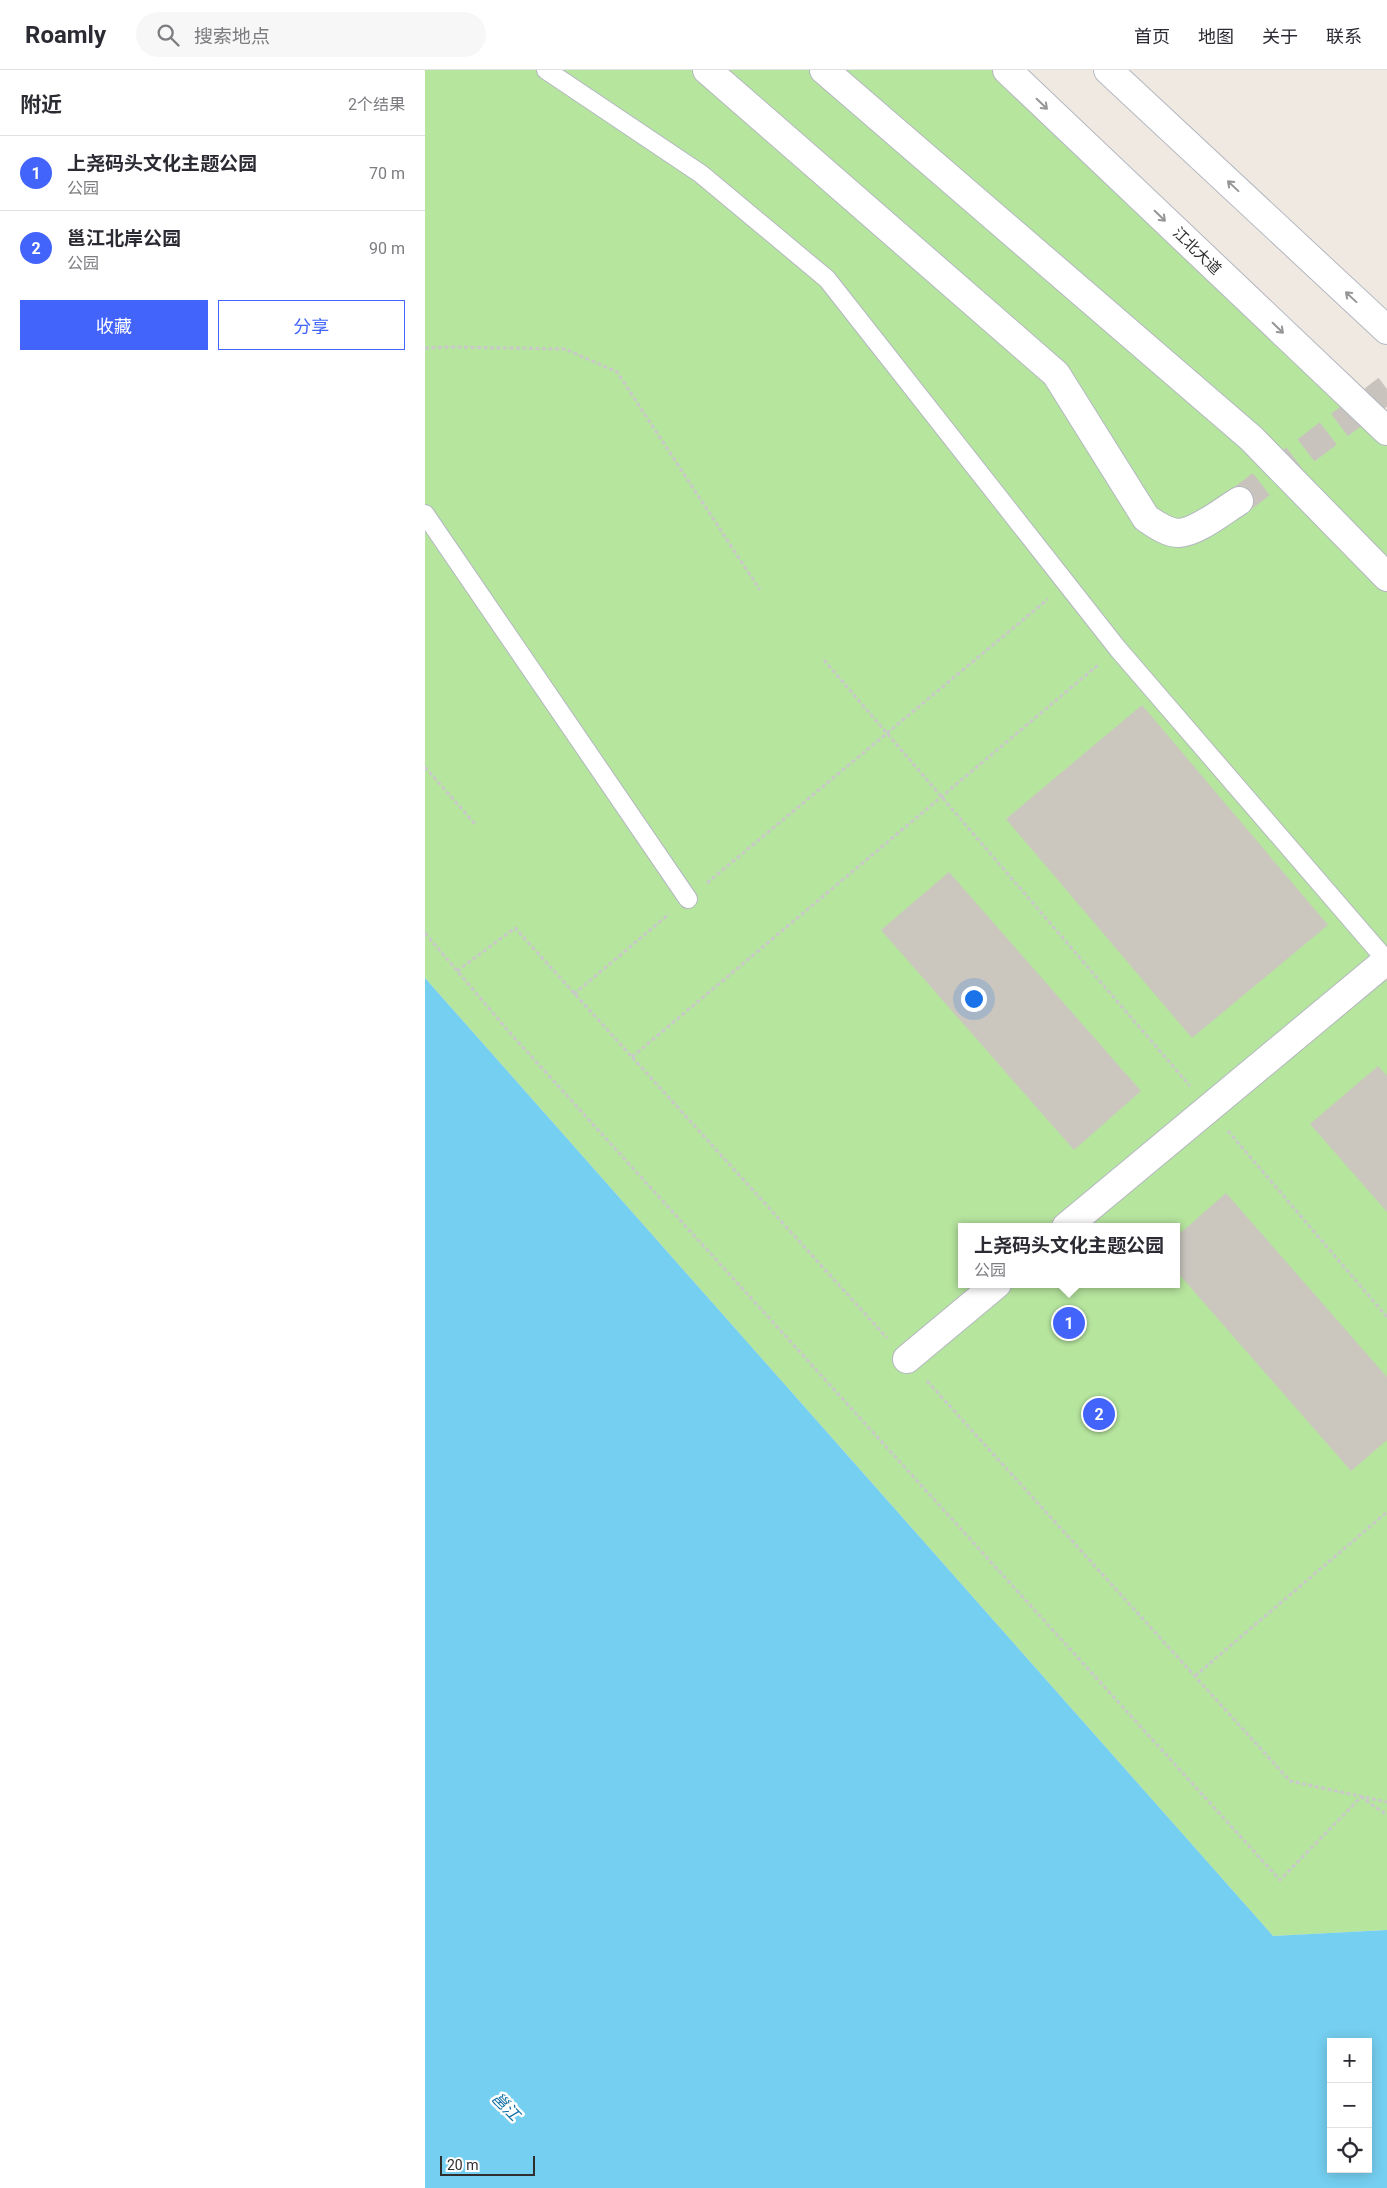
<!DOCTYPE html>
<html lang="zh">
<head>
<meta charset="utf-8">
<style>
  body { margin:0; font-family:Roboto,"Noto Sans SC",sans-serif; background:#f7f7f7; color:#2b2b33 }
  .controls { position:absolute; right:15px; bottom:15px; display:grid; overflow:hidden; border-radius:0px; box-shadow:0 2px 12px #0003 }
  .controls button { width:45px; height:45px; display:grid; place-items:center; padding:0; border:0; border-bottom:1px solid #e1e1e2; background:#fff; color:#2b2b33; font:25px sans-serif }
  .scale { position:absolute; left:15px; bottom:12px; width:95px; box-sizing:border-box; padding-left:5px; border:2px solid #2e2e2e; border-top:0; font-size:14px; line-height:18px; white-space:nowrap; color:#2e2e2e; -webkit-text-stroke:4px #fff; paint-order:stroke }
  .you { position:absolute; left:548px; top:928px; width:18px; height:18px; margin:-12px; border:4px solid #fff; border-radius:50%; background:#1a73e8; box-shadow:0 0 0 8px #1a73e833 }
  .badge { display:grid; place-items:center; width:32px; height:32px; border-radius:50%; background:#4264fb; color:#fff; font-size:16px; font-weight:700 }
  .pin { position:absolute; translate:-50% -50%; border:2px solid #fff; box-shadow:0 1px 5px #0006 }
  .popup { position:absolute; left:533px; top:1153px; width:222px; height:65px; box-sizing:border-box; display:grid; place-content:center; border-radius:0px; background:#fff; filter:drop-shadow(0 1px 4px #0005); font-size:16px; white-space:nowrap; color:#7c7c81 }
  .popup b { font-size:19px; color:#2b2b33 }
  .popup::after { content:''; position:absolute; left:50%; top:100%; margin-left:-10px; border:10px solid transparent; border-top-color:#fff }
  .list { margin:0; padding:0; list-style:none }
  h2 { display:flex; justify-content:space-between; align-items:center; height:65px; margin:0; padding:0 20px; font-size:21px }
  h2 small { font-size:16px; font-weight:400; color:#7c7c81 }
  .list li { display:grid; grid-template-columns:32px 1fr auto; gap:15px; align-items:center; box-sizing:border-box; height:75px; padding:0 20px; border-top:1px solid #e1e1e2 }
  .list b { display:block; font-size:19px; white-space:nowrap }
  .list p { margin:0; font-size:16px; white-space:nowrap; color:#7c7c81 }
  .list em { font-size:16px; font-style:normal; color:#7c7c81 }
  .actions { display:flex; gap:10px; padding:15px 20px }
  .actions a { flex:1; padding:11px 0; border:1px solid #4264fb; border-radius:0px; text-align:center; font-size:18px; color:#4264fb }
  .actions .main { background:#4264fb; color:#fff }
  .icon { flex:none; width:28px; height:28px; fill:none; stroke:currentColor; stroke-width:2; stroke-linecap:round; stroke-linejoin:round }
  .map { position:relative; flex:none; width:962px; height:2118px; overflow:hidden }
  header { display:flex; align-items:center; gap:30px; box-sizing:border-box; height:70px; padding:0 25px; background:#fff; border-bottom:1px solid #e1e1e2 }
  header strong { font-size:24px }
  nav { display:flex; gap:28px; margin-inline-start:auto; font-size:18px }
  .search { width:350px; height:45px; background:#f7f7f7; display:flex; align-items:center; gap:12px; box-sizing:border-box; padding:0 18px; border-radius:28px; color:#7c7c81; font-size:19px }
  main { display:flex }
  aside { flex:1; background:#fff }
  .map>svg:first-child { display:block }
</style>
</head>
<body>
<header>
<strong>Roamly</strong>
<div class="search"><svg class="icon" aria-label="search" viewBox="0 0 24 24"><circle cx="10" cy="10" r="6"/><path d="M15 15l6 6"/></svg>搜索地点</div>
<nav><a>首页</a><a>地图</a><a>关于</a><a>联系</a></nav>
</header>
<main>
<aside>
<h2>附近<small>2个结果</small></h2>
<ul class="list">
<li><span class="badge">1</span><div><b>上尧码头文化主题公园</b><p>公园</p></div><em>70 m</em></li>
<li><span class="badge">2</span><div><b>邕江北岸公园</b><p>公园</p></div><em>90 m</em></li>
</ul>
<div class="actions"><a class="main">收藏</a><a>分享</a></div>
</aside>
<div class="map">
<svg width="962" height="2118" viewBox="0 0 962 2118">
  <rect width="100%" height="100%" fill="#efe9e1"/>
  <!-- green -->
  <path fill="#b6e59e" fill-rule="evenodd" d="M0,0H582L962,361V1860L848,1866L0,908ZM536,1157H752V1214H536Z"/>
  <!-- water -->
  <path fill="#75cff0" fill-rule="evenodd" d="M0,908L848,1866L962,1860V2118H0ZM906,1972H943V2099H906Z"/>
  <!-- building -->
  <g fill="#cbc7bf">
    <path d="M717,635L903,855L767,968L581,749Z"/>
    <path d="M524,802L716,1021L649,1080L456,860Z"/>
    <path d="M953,996L962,1006V1142L885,1054Z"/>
    <path d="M801,1123L962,1307V1370L926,1401L752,1202V1166Z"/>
  </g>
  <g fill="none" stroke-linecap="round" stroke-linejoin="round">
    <!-- street-tunnel -->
    <path stroke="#c8c4bd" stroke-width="28" stroke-dasharray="28 14" stroke-linecap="butt" d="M814,431L962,319"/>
    <defs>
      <g id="lane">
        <path d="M121,0L276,104L402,209L693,579L962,891"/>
        <path d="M0,444L263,829"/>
      </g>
      <g id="street">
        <path d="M282,0L631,304L721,448C730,454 742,463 754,463C772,462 798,441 814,431"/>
        <path d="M399,0L826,368L962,507"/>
        <path d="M641,1157L961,891"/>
        <path d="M482,1289L572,1214"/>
      </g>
      <g id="secondary">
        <path d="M582,0L962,361"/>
        <path d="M683,0L962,260"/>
      </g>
    </defs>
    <!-- lane casing -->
    <use href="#lane" stroke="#b4b7c1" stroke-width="20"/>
    <!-- street casing -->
    <use href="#street" stroke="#b4b7c1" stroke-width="30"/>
    <!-- secondary casing -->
    <use href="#secondary" stroke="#b4b7c1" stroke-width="30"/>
    <!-- path -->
    <g stroke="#c9c9c9" stroke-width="3" stroke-dasharray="4 2.5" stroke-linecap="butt">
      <path d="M0,278L26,277L140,279L192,302L335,520"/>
      <path d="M399,590L765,1016"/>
      <path d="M0,697L50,754"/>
      <path d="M282,813L623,529"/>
      <path d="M0,863L85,963L855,1810L936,1727L962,1745"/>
      <path d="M32,901L90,858L462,1268"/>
      <path d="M149,924L244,844"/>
      <path d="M207,987L673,595"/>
      <path d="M803,1061L962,1247"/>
      <path d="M502,1311L865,1711L962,1732"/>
      <path d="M770,1606L962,1442"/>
    </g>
    <!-- lane -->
    <use href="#lane" stroke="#fff" stroke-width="18"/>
    <!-- street -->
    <use href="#street" stroke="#fff" stroke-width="28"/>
    <!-- secondary -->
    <use href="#secondary" stroke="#fff" stroke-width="28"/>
  </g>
  <!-- one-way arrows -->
  <defs><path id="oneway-shaft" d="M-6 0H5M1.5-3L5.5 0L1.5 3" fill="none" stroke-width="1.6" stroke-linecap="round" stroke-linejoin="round" transform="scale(1.25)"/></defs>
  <g stroke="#969696">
    <use href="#oneway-shaft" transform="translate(617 34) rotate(44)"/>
    <use href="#oneway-shaft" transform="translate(808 116) rotate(-137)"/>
    <use href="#oneway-shaft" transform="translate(735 146) rotate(44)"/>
    <use href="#oneway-shaft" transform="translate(926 227) rotate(-137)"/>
    <use href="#oneway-shaft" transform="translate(853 258) rotate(44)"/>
  </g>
  <g text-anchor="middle" stroke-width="5" stroke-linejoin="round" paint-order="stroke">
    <!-- street labels -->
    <g font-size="15" fill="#2e2e2e" stroke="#fff">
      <text transform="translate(772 181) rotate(44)" y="5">江北大道</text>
    </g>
    <!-- water labels -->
    <g font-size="16" font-style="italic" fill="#0d6fa3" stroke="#fff">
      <text transform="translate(81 2036) rotate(45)" y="6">邕江</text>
    </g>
  </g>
</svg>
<div class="controls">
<button>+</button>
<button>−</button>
<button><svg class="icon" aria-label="locate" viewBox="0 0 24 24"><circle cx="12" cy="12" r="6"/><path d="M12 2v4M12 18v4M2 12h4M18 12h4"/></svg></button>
</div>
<div class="scale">20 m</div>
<div class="you"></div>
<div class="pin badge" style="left:644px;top:1253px">1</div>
<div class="popup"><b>上尧码头文化主题公园</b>公园</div>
<div class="pin badge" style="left:674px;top:1344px">2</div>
</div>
</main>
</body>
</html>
